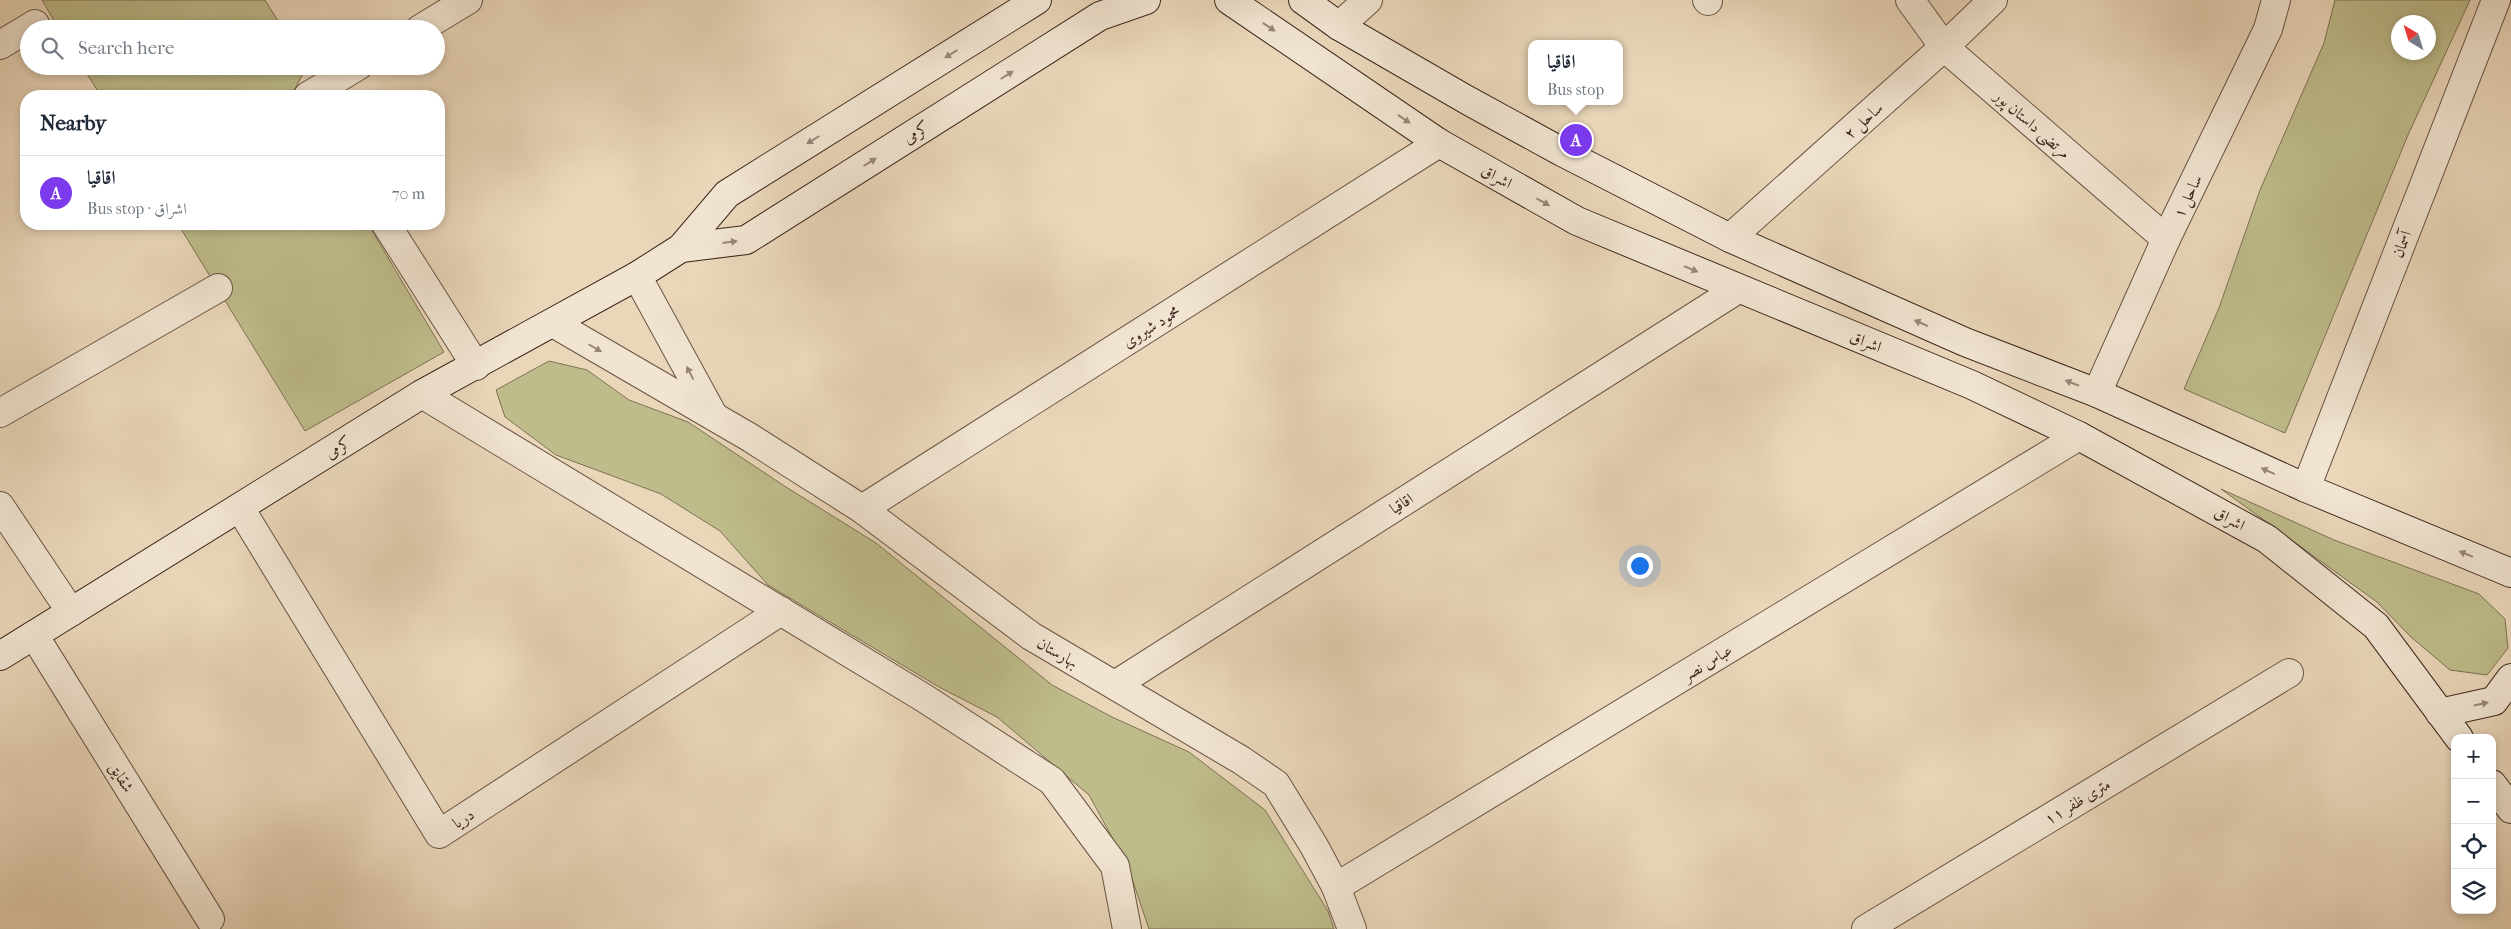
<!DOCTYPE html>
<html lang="en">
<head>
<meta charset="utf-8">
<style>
  body { margin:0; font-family:"IM FELL French Canon",Amiri,serif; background:#f6f6f7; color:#1f2937 }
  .controls { position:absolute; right:15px; bottom:15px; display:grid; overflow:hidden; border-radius:10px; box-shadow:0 2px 8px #0003 }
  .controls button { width:45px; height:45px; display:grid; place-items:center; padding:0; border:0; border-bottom:1px solid #e0e1e3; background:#fff; color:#1f2937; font:25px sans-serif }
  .compass { position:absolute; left:2391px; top:15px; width:45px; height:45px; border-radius:50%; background:#fff; box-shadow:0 2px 8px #0003; rotate:322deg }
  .you { position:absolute; left:1639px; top:565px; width:18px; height:18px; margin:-12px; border:4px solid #fff; border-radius:50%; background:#1a73e8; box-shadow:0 0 0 8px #1a73e833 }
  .badge { display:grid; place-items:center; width:32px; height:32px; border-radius:50%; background:#7c3aed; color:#fff; font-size:16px; font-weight:700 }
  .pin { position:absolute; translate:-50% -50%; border:2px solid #fff; box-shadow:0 1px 5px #0006 }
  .popup { position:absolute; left:1528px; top:40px; width:95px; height:65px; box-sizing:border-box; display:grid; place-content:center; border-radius:10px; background:#fff; filter:drop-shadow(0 1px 4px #0005); font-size:16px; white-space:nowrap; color:#747a83 }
  .popup b { font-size:19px; color:#1f2937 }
  .popup::after { content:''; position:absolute; left:50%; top:100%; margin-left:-10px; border:10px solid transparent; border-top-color:#fff }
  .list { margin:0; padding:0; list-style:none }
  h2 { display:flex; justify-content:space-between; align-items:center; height:65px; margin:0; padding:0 20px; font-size:21px }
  h2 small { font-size:16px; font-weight:400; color:#747a83 }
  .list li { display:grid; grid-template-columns:32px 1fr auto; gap:15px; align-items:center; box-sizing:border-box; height:75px; padding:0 20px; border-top:1px solid #e0e1e3 }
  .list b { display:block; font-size:19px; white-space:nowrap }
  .list p { margin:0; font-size:16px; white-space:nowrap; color:#747a83 }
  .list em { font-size:16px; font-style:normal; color:#747a83 }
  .icon { flex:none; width:28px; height:28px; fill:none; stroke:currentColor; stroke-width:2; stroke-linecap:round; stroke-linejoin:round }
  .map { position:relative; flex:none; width:2511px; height:929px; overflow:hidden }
  .search { position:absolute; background:#fff; box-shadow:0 2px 8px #0003; left:20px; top:20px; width:425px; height:55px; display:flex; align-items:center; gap:12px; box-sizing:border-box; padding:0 18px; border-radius:28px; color:#747a83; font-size:19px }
  .panel { position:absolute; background:#fff; box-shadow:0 2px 8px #0003; left:20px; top:90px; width:425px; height:140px; border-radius:20px }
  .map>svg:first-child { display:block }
</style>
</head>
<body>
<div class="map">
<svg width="2511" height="929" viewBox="0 0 2511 929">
  <rect width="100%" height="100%" fill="#ead7ba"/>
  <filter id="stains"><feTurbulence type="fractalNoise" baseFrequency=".004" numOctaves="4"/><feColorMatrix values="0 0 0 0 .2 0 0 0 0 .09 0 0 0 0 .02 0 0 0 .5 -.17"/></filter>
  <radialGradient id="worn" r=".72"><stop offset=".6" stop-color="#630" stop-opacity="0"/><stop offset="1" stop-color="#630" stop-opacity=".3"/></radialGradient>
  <!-- green -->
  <g fill="#bebc8b" stroke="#7e7254" fill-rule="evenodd">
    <path d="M42,0H265L283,29H59Z"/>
    <path d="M2335,0H2470L2408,135L2285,433L2184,389L2219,308L2260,190L2324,43ZM2428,22V52H2398V22Z"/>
    <path d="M82,66H305L306,68L292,94L293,96H101Z"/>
    <path d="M178,224H368L444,352L305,431Z"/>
    <path d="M549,361L587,370L629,400L688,422L786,487L876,543L1052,685L1112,717L1189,752L1265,810L1328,911L1334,929H1149L1128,867L1089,795L997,717L939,687L768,585L720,531L661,494L556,455L505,417L496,390Z"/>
    <path d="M2221,489L2334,540L2479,594L2505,619L2508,648L2487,675L2450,670L2411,637L2377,602Z"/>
  </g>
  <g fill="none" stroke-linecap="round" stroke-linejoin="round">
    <defs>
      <g id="street">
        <path d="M1707,0L1708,1"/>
        <path d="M1910,0L1944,47L2166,239"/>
        <path d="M1339,26L1368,0"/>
        <path d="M420,29L468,0"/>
        <path d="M0,45L35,24"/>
        <path d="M308,96L358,66"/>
        <path d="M386,224L476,366"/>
        <path d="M1730,238L1944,47L1993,0"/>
        <path d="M637,276L713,415"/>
        <path d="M553,323L749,437L862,509L1031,636L1241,760L1276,784L1314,846L1336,887L1352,929"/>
        <path d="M2097,393L2166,239L2268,29L2276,0"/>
        <path d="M422,394L924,698L1052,781L1115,866L1127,929"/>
        <path d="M0,413L218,288"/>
        <path d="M2306,488L2496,0"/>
        <path d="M0,506L71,612"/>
        <path d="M240,508L439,834L781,611"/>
        <path d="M862,509L1439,143"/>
        <path d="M34,635L210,919"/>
        <path d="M1115,685L1738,289"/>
        <path d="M1336,887L2079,436"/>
        <path d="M1866,929L2289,673"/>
      </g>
      <g id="secondary">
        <path d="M1229,0L1439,143L1577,221L1972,385L2079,436L2267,539L2376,626L2459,738"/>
        <path d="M1303,0L1339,26L1467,100L1562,152L1730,238L1965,342L2097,393L2306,488L2511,573"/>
        <path d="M681,248L746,240L1100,16L1146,0"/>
        <path d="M0,656L422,394L637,276L681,248L727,194L1037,0"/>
        <path d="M2440,713L2494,701L2511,678"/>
        <path d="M2492,784L2511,809"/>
      </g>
    </defs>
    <!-- street casing -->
    <use href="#street" stroke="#695445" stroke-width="30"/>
    <!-- secondary casing -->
    <use href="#secondary" stroke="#3e281e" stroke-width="30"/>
    <!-- street -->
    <use href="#street" stroke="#f1e5d2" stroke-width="28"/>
    <!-- secondary -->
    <use href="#secondary" stroke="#f1e5d2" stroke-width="28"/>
  </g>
  <!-- one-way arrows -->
  <defs><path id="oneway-solid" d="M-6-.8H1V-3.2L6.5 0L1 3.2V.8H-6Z" transform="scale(1.25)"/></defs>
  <g fill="#988678">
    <use href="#oneway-solid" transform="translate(1269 27) rotate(34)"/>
    <use href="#oneway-solid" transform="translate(951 54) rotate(148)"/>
    <use href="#oneway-solid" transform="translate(1007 75) rotate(-32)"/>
    <use href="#oneway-solid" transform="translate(1404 119) rotate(34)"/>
    <use href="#oneway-solid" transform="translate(813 140) rotate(148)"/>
    <use href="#oneway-solid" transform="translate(870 162) rotate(-32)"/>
    <use href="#oneway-solid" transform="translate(1543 202) rotate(29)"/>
    <use href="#oneway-solid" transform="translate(730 242) rotate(-7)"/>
    <use href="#oneway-solid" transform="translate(1691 269) rotate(23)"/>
    <use href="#oneway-solid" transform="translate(1921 323) rotate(-156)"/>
    <use href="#oneway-solid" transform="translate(595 348) rotate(30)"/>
    <use href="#oneway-solid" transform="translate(690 373) rotate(-118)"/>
    <use href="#oneway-solid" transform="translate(2072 383) rotate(-159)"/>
    <use href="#oneway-solid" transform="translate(2268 471) rotate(-156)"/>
    <use href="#oneway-solid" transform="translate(2466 554) rotate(-158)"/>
    <use href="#oneway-solid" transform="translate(2481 704) rotate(-12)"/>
  </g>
  <g text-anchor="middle" stroke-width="4" stroke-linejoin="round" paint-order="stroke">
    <!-- street labels -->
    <g font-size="16" fill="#3e281e" stroke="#f1e5d2">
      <text transform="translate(1863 120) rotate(-42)" y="6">ساحل ۲</text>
      <text transform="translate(2033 124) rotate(41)" y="6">مرتضی داستان پور</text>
      <text transform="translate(916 132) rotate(-32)" y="6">کرمی</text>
      <text transform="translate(1497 176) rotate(29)" y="6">اشراق</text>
      <text transform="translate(2187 196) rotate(-64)" y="6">ساحل ۱</text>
      <text transform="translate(2401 244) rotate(-69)" y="6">آسمان</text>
      <text transform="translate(1151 326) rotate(-32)" y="6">محمود شیروی</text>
      <text transform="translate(1866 341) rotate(22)" y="6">اشراق</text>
      <text transform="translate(338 447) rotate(-32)" y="6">کرمی</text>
      <text transform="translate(1401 503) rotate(-32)" y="6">اقاقیا</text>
      <text transform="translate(2230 518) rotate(29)" y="6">اشراق</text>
      <text transform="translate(1058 652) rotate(30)" y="6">بهارستان</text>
      <text transform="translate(1707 662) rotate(-31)" y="6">عباس نصر</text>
      <text transform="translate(122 777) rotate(58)" y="6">شقایق</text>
      <text transform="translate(2077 801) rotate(-31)" y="6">۱۱ متری ظفر</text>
      <text transform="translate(463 818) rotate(-33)" y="6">دریا</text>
    </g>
  </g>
  <rect width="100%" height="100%" filter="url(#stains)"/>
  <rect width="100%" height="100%" fill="url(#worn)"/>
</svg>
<div class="controls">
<button>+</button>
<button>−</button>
<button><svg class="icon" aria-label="locate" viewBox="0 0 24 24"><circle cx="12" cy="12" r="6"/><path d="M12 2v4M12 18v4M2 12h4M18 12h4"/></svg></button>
<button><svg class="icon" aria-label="layers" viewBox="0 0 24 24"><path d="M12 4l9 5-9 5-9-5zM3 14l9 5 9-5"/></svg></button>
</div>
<svg class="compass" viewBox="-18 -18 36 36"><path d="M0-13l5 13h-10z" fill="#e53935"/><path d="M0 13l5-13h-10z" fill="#747a83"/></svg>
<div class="you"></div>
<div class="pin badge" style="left:1576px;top:140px">A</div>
<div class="popup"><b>اقاقیا</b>Bus stop</div>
<div class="search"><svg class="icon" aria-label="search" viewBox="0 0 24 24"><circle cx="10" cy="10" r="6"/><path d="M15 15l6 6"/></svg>Search here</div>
<section class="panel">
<h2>Nearby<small></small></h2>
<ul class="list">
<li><span class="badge">A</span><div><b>اقاقیا</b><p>Bus stop · اشراق</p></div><em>70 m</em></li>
</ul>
</section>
</div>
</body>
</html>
